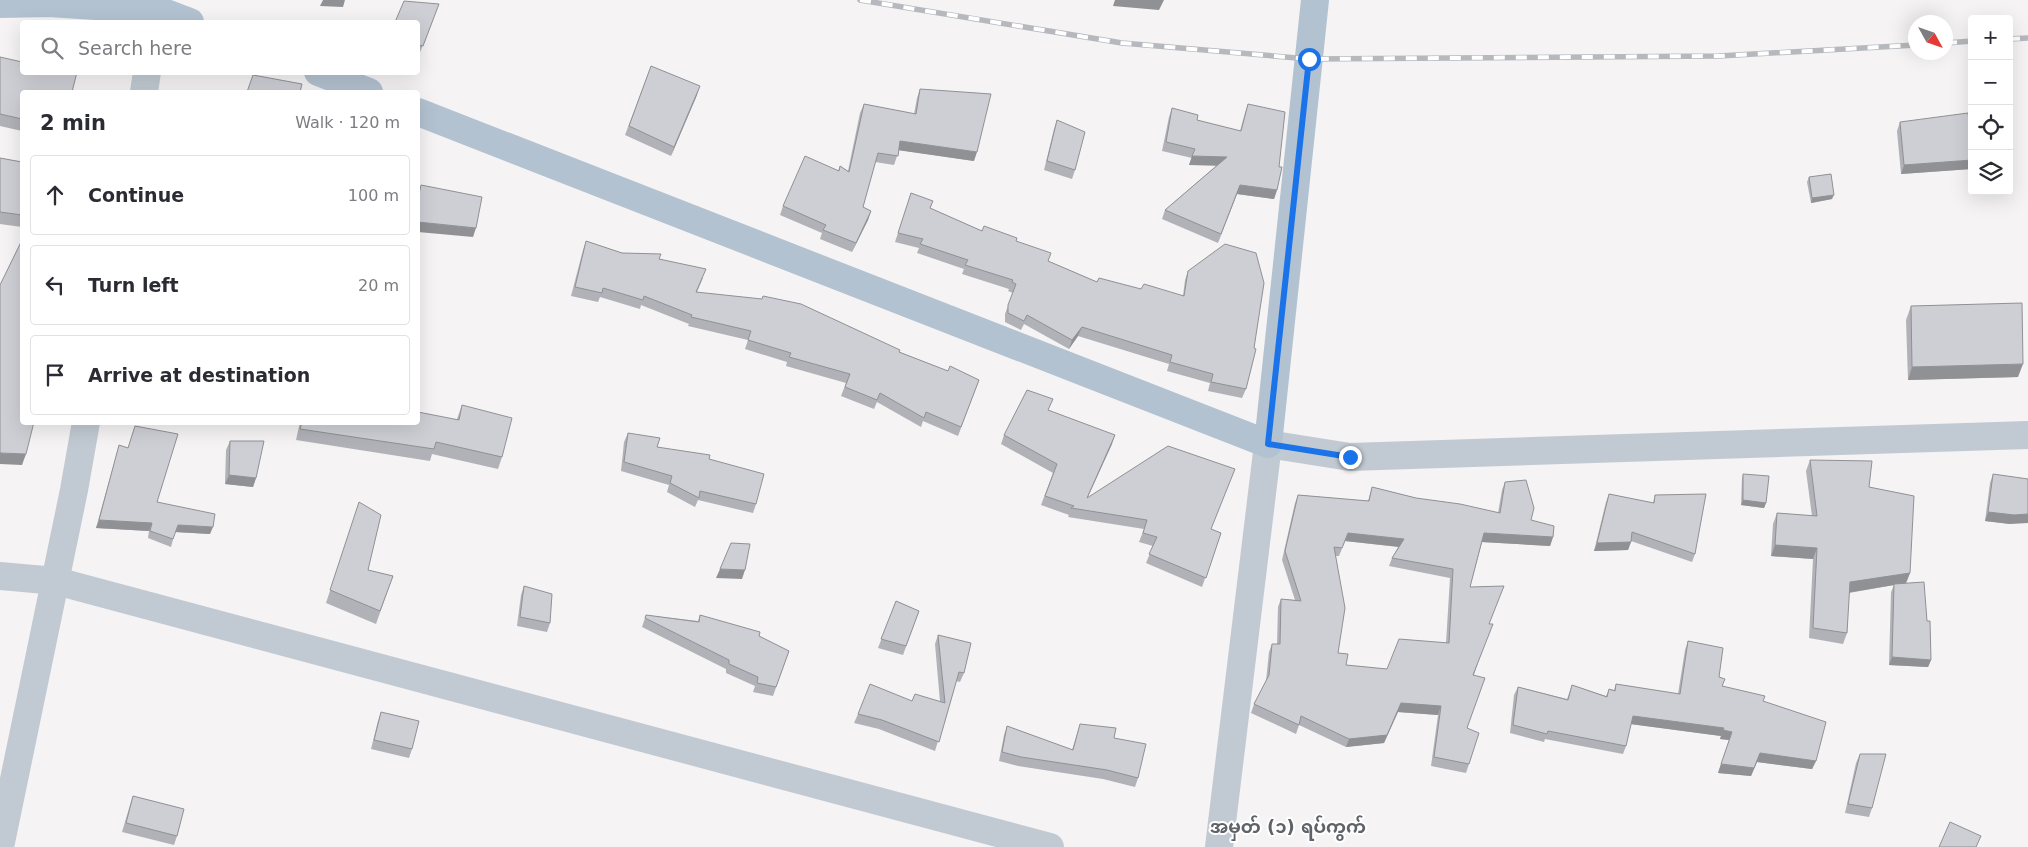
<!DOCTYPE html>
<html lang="en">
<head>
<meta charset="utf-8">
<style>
  body { margin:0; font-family:"DejaVu Sans","Noto Sans Myanmar",sans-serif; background:#f2f2f3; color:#2b2b33 }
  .controls { position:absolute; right:15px; top:15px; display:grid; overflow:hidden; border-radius:5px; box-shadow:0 5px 20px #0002 }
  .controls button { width:45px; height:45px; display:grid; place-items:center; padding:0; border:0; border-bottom:1px solid #e1e1e2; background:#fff; color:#2b2b33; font:25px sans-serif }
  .compass { position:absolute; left:1908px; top:15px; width:45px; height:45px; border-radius:50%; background:#fff; box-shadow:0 5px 20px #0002; rotate:130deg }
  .stop { position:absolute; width:15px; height:15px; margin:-11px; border:4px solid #1a73e8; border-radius:50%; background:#fff }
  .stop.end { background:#1a73e8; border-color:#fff; box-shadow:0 1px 5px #0008 }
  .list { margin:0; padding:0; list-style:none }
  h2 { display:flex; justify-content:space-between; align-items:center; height:65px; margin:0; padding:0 20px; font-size:21px }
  h2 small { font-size:16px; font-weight:400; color:#7c7c81 }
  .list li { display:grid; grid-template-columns:32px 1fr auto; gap:15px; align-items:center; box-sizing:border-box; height:80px; margin:0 10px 10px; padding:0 10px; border:1px solid #e1e1e2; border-radius:5px }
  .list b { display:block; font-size:19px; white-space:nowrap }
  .list em { font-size:16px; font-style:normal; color:#7c7c81 }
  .icon { flex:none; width:28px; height:28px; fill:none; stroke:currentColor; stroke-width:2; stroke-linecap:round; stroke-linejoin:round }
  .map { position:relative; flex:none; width:2028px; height:847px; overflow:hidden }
  .search { position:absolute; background:#fff; box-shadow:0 5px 20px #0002; left:20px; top:20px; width:400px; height:55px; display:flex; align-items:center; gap:12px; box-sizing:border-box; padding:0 18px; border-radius:5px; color:#7c7c81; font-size:19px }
  .panel { position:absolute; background:#fff; box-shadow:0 5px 20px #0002; left:20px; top:90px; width:400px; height:335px; border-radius:5px }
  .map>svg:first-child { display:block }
</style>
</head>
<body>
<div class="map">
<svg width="2028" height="847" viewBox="0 0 2028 847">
  <rect width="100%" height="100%" fill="#f5f3f3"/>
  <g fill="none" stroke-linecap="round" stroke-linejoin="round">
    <!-- minor -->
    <g stroke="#c1cad2" stroke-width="28">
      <path d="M144,92L147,72"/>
      <path d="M0,576L56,581L1050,847"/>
      <path d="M0,847L74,490L86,422"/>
      <path d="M1219,847L1268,444L1350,457L2028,435"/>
    </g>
    <!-- major -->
    <g stroke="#b3c2d1" stroke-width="28">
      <path d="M0,4L49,3L158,10L190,22"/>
      <path d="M318,72L369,92"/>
      <path d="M418,112L1268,444L1315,0"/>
    </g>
    <defs>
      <g id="rail">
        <path d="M860,0L1122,43L1309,59L1719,56L1916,45"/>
        <path d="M2009,39L2028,38"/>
        <path d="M1946,43L1972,41"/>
      </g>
    </defs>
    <!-- rail casing -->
    <use href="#rail" stroke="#b5b8bd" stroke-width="5.5"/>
    <!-- rail -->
    <use href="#rail" stroke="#fff" stroke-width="4" stroke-dasharray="11" stroke-linecap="butt"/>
  </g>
  <!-- wall -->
  <g fill="#b0b2b7" fill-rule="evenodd">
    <path d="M439,4L419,55H418V22Z"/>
    <path d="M0,57L22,92V131L0,126Z"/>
    <path d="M651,66L697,95L671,156L625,135Z"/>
    <path d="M920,89L974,161L899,150L894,165L875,162L863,207L871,211L868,220L852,252L820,239L822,233L780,215L783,206L838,171L840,166L848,171L860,113L864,104L914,114L917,98Z"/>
    <path d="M1248,104L1279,167L1277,190L1274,199L1237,194L1218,243L1162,219L1165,210L1217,165H1189L1192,158L1162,151L1169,117L1172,108L1197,120L1240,131L1245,113Z"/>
    <path d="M1057,120L1075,170L1072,179L1044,170L1054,129Z"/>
    <path d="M1900,122L1971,169L1901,174L1897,131Z"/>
    <path d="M0,158L22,162V227L0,224Z"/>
    <path d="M1809,177L1832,199L1811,203L1807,182Z"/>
    <path d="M911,193L930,208L982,231L1016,241L1048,261L1097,282L1183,296L1185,280L1188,271L1246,389L1242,398L1208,391L1210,383L1167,371L1169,364L1078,336L1069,349L1024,324L1021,330L1005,322V314L1013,293L1008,291L1009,289L962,274L964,269L917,253L919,248L895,242Z"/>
    <path d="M586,241L622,253L659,259L703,278L697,292L899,352L948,371L979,380L958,436L923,421L921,427L877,402L874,409L841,396L846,383L786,366L787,362L745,349L748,340L688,326L689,324L641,305L640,309L600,297L598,302L571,296L583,250Z"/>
    <path d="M1911,306L2018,377L1908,380L1906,320Z"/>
    <path d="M462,405L502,457L498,469L432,454L430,461L296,440L300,422H418L457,419Z"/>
    <path d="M1048,411L1112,444L1088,497L1211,529L1221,533L1202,587L1146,563L1153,546L1139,542L1144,529L1068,517L1069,515L1041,505L1053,473L1001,444L1004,435Z"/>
    <path d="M135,426L157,502L210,534L175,532L171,547L148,538L149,531L96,528L119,445L128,448Z"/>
    <path d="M628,433L657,447L709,459L756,504L753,513L698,500L695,507L667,492L669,485L621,471L624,442Z"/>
    <path d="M230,441L256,478L253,487L225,484L226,450Z"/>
    <path d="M1810,460L1869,487L1910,573L1906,583L1927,621L1931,660L1928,667L1889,665L1891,592L1894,585L1849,593L1847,633L1843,644L1809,638L1813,559L1771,556L1773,524L1777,513L1812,516L1806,471Z"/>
    <path d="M1743,474L1766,503L1764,508L1741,505L1742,478Z"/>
    <path d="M1993,474L2010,524L1985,521L1990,483Z"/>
    <path d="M1505,482L1531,520L1553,537L1550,546L1482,542L1470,587L1490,624L1474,675L1467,728L1469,764L1466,773L1431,766L1438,715L1398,712L1384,743L1346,747L1299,725L1296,734L1251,713L1254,704L1266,681L1269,652L1272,644H1277L1278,607L1281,599L1295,600L1282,560L1295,503L1298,495L1368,501L1372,487L1416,498L1498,513L1502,490ZM1345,541L1398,547L1392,558L1389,566L1450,578L1446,643L1387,669L1346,665L1338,653L1336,556H1339Z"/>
    <path d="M1609,494L1653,503L1655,495L1695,554L1692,562L1631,541L1628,550L1594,551L1606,502Z"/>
    <path d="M355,515L368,570L393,576L376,624L326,603Z"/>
    <path d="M524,586L550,623L547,632L517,626L521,595Z"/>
    <path d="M896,601L919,611L903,655L878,648Z"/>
    <path d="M646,615L698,621L700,615L759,636L789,651L773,696L753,692L755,686L726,673V669L642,627Z"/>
    <path d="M938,635L964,673L960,682L956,681L935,751L879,729L854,723L858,714L912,701L940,702L935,644Z"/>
    <path d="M1688,641L1719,677L1722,686L1763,701L1816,761L1812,769L1757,762L1751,776L1718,773L1729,740L1720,739L1721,736L1631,724L1626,746L1623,754L1545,739L1544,742L1510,733L1514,695L1518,687L1567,699L1572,685L1606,696L1609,689L1614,690L1616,684L1678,694L1685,650Z"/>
    <path d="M381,712L412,749L409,758L371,749L378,721Z"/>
    <path d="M1080,724L1114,738L1138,778L1135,787L1103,779L1018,766L999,761L1004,735L1007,726L1072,750Z"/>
    <path d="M1860,754L1872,808L1869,817L1845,813L1856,763Z"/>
    <path d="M133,796L177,836L174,845L122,832L130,805Z"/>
  </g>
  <!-- shaded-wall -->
  <g fill="#909195">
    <path d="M323,0H345L343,7L320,6Z"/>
    <path d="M1115,0H1164L1159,10L1113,6Z"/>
    <path d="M700,86L697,95L671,156L674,147Z"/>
    <path d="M900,141L977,152L974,161L897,150Z"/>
    <path d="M1192,156L1227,157L1224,166L1189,165Z"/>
    <path d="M1972,160L1971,169L1901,174L1904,165Z"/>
    <path d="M1240,185L1277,190L1274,199L1237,194L1218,243Z"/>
    <path d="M1834,195L1832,199L1811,203L1812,198Z"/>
    <path d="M871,211L868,220L852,252L856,243Z"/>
    <path d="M418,222L476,228L473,237L418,232Z"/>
    <path d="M1082,327L1078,336L1069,349L1072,340Z"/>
    <path d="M2023,364L2018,377L1908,380L1912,367Z"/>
    <path d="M1115,435L1112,444L1083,507Z"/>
    <path d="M0,453L26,454L22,465L0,464Z"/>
    <path d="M229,475L256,478L253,487L225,484Z"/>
    <path d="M1743,500L1766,503L1764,508L1741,505Z"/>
    <path d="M1988,512L2028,514V523L2010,524L1985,521Z"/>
    <path d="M99,520L152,523L149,531L96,528Z"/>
    <path d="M178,525L213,527L210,534L175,532Z"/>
    <path d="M1348,533L1404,539L1401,547L1345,541L1339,556Z"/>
    <path d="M1484,533L1553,537L1550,546L1481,542Z"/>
    <path d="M1631,542L1628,550L1594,551L1597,543Z"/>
    <path d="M1775,545L1817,548L1813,559L1771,556Z"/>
    <path d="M720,569L745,570L742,579L716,578Z"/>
    <path d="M1910,573L1906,583L1846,593L1850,582Z"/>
    <path d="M1892,657L1931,660L1928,667L1889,665Z"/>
    <path d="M1401,703L1441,706L1438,715L1398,712L1384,743L1346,747L1349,739Z"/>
    <path d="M1633,716L1724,728L1721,736L1630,724Z"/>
    <path d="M1723,730L1732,732L1729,740L1720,739Z"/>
    <path d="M1760,753L1816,761L1812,769L1757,762L1751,776L1718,773L1721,764Z"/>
  </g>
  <!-- building -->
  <g fill="#cdcfd5" stroke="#909195" fill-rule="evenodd">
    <path d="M404,1L439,4L423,46L418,45V22H395Z"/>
    <path d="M0,57L22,62V72H77L72,92H22V119L0,114Z"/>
    <path d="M651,66L700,86L674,147L629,126Z"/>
    <path d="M253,75L302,84L300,92H247Z"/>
    <path d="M920,89L991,94L977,152L900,141L898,156L878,153L863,207L871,211L856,243L823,230L826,225L783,206L805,156L839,171L840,166L849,172L864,104L916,114Z"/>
    <path d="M1248,104L1285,112L1279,167H1282L1277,190L1240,185L1221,234L1165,210L1227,157L1192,156L1195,149L1166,142L1172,108L1198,115L1197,120L1241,131Z"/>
    <path d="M1968,113L1972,141V160L1904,165L1900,122Z"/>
    <path d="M1057,120L1085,132L1075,170L1047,161Z"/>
    <path d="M0,158L22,162V215L0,212Z"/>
    <path d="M1831,174L1834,195L1812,198L1809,177Z"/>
    <path d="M421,185L482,197L476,228L418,222V199Z"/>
    <path d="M911,193L933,201L930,208L982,231L984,226L1017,238L1016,241L1051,253L1048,261L1097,282L1099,278L1141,289L1144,284L1184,296L1188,271L1225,244L1256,253L1264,283L1254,348L1256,349L1246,389L1211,382L1213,374L1170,362L1172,355L1082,327L1072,340L1027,315L1024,321L1008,313V305L1016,284L1012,282L1013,280L965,265L968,260L920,244L923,239L898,233Z"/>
    <path d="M22,240V422H34L26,454L0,453V285Z"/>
    <path d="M586,241L622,253L661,254L659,259L706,269L696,292L762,299L763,296L801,304L900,350L899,352L948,371L950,366L979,380L961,427L926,412L924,418L880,393L877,400L845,387L850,374L789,357L791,353L748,340L751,331L691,317L692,315L644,296L643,300L603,288L602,293L575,287Z"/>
    <path d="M2022,303L2023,364L1912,367L1911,306Z"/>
    <path d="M1027,390L1053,399L1048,410L1115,435L1087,498L1168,446L1235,469L1211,529L1221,533L1206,578L1149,554L1157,537L1143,533L1147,520L1071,508L1074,506L1045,496L1057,464L1004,435Z"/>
    <path d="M462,405L512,418L502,457L436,442L434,449L300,429L302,422H418V412L459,420Z"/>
    <path d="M135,426L178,434L157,502L215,514L213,527L178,525L173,539L150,531L152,523L99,520L119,445L128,448Z"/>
    <path d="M628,433L660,438L657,447L710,455L709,459L764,474L756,504L700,491L699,498L670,483L672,476L624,462Z"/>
    <path d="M230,441H264L256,478L229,475Z"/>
    <path d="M1810,460L1872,461L1869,487L1914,496L1910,573L1850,582L1847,633L1813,628L1817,548L1775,545L1777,513L1817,516Z"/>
    <path d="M1743,474L1769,476L1766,503L1743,500Z"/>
    <path d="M1993,474L2028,479V514L2014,515L1988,512Z"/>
    <path d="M1526,480L1534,508L1531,520L1554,526L1553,537L1484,533L1470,587L1504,586L1489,624H1493L1473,675L1485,678L1467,728L1479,733L1469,764L1434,757L1441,706L1401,703L1387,735L1349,739L1301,716L1299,725L1254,704L1269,675L1272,644H1280L1281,599L1301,601L1285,551L1298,495L1369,501L1372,487L1416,498L1460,504L1500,513L1505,482ZM1348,533L1404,539L1392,558L1453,569L1449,643L1399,639L1387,669L1346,665L1348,654L1338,653L1345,608L1334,547L1342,548Z"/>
    <path d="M1609,494L1654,503L1655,495L1706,494L1695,554L1632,532L1631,542L1597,543Z"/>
    <path d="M359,502L381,515L368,570L393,576L380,611L330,590Z"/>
    <path d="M731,543L750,544L745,570L720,569Z"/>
    <path d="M1924,582L1927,621H1930L1931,660L1892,657L1894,584Z"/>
    <path d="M524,586L552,594L550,623L520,617Z"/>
    <path d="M896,601L919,611L906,646L881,639Z"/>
    <path d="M646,615L699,622L700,615L760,632L759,636L789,651L776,687L757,683L758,677L729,664V660L645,618Z"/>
    <path d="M938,635L971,643L964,673L959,672L939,742L882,720L858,714L870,684L912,701L915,694L945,703Z"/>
    <path d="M1688,641L1723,648L1719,677L1725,679L1722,686L1765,696L1763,701L1826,722L1816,761L1760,753L1754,768L1721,764L1732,732L1723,730L1724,728L1633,716L1626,746L1548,731L1547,734L1513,725L1518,687L1568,700L1572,685L1607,697L1609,689L1615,691L1616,684L1680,694Z"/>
    <path d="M381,712L419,721L412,749L374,740Z"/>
    <path d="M1080,724L1116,728L1114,738L1146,744L1138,778L1107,770L1021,757L1002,752L1007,726L1073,750Z"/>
    <path d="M1860,754H1886L1872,808L1848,804Z"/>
    <path d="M133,796L184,809L177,836L126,823Z"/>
    <path d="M1950,822L1981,836L1976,847H1939Z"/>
  </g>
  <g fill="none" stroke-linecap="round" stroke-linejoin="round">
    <!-- route -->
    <path stroke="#1a73e8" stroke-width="6" d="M1309,59L1268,444L1350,457"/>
  </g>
  <g text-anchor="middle" stroke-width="4" stroke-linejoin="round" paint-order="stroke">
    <!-- quarter labels -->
    <g font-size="18" font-weight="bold" fill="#5f6368" stroke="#fff">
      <text x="1288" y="833">အမှတ် (၁) ရပ်ကွက်</text>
    </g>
  </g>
</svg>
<div class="controls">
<button>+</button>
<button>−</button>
<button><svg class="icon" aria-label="locate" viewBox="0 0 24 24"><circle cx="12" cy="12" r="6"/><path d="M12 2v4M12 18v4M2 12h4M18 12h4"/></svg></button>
<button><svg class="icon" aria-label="layers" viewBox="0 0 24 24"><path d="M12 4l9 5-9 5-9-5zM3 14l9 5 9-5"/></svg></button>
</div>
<svg class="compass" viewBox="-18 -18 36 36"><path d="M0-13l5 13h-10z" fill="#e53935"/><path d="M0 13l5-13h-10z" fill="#7c7c81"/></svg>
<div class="stop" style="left:1309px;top:59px"></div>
<div class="stop end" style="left:1350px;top:457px"></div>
<div class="search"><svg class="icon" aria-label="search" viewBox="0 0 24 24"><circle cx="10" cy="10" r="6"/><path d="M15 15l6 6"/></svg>Search here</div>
<section class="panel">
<h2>2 min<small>Walk · 120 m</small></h2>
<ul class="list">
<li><svg class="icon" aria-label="ahead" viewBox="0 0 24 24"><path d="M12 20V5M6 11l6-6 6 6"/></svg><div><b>Continue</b></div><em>100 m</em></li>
<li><svg class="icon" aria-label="left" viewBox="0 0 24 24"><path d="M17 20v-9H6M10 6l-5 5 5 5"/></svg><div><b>Turn left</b></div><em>20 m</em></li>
<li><svg class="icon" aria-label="arrive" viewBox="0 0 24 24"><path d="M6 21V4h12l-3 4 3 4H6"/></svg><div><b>Arrive at destination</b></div></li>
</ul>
</section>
</div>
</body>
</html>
